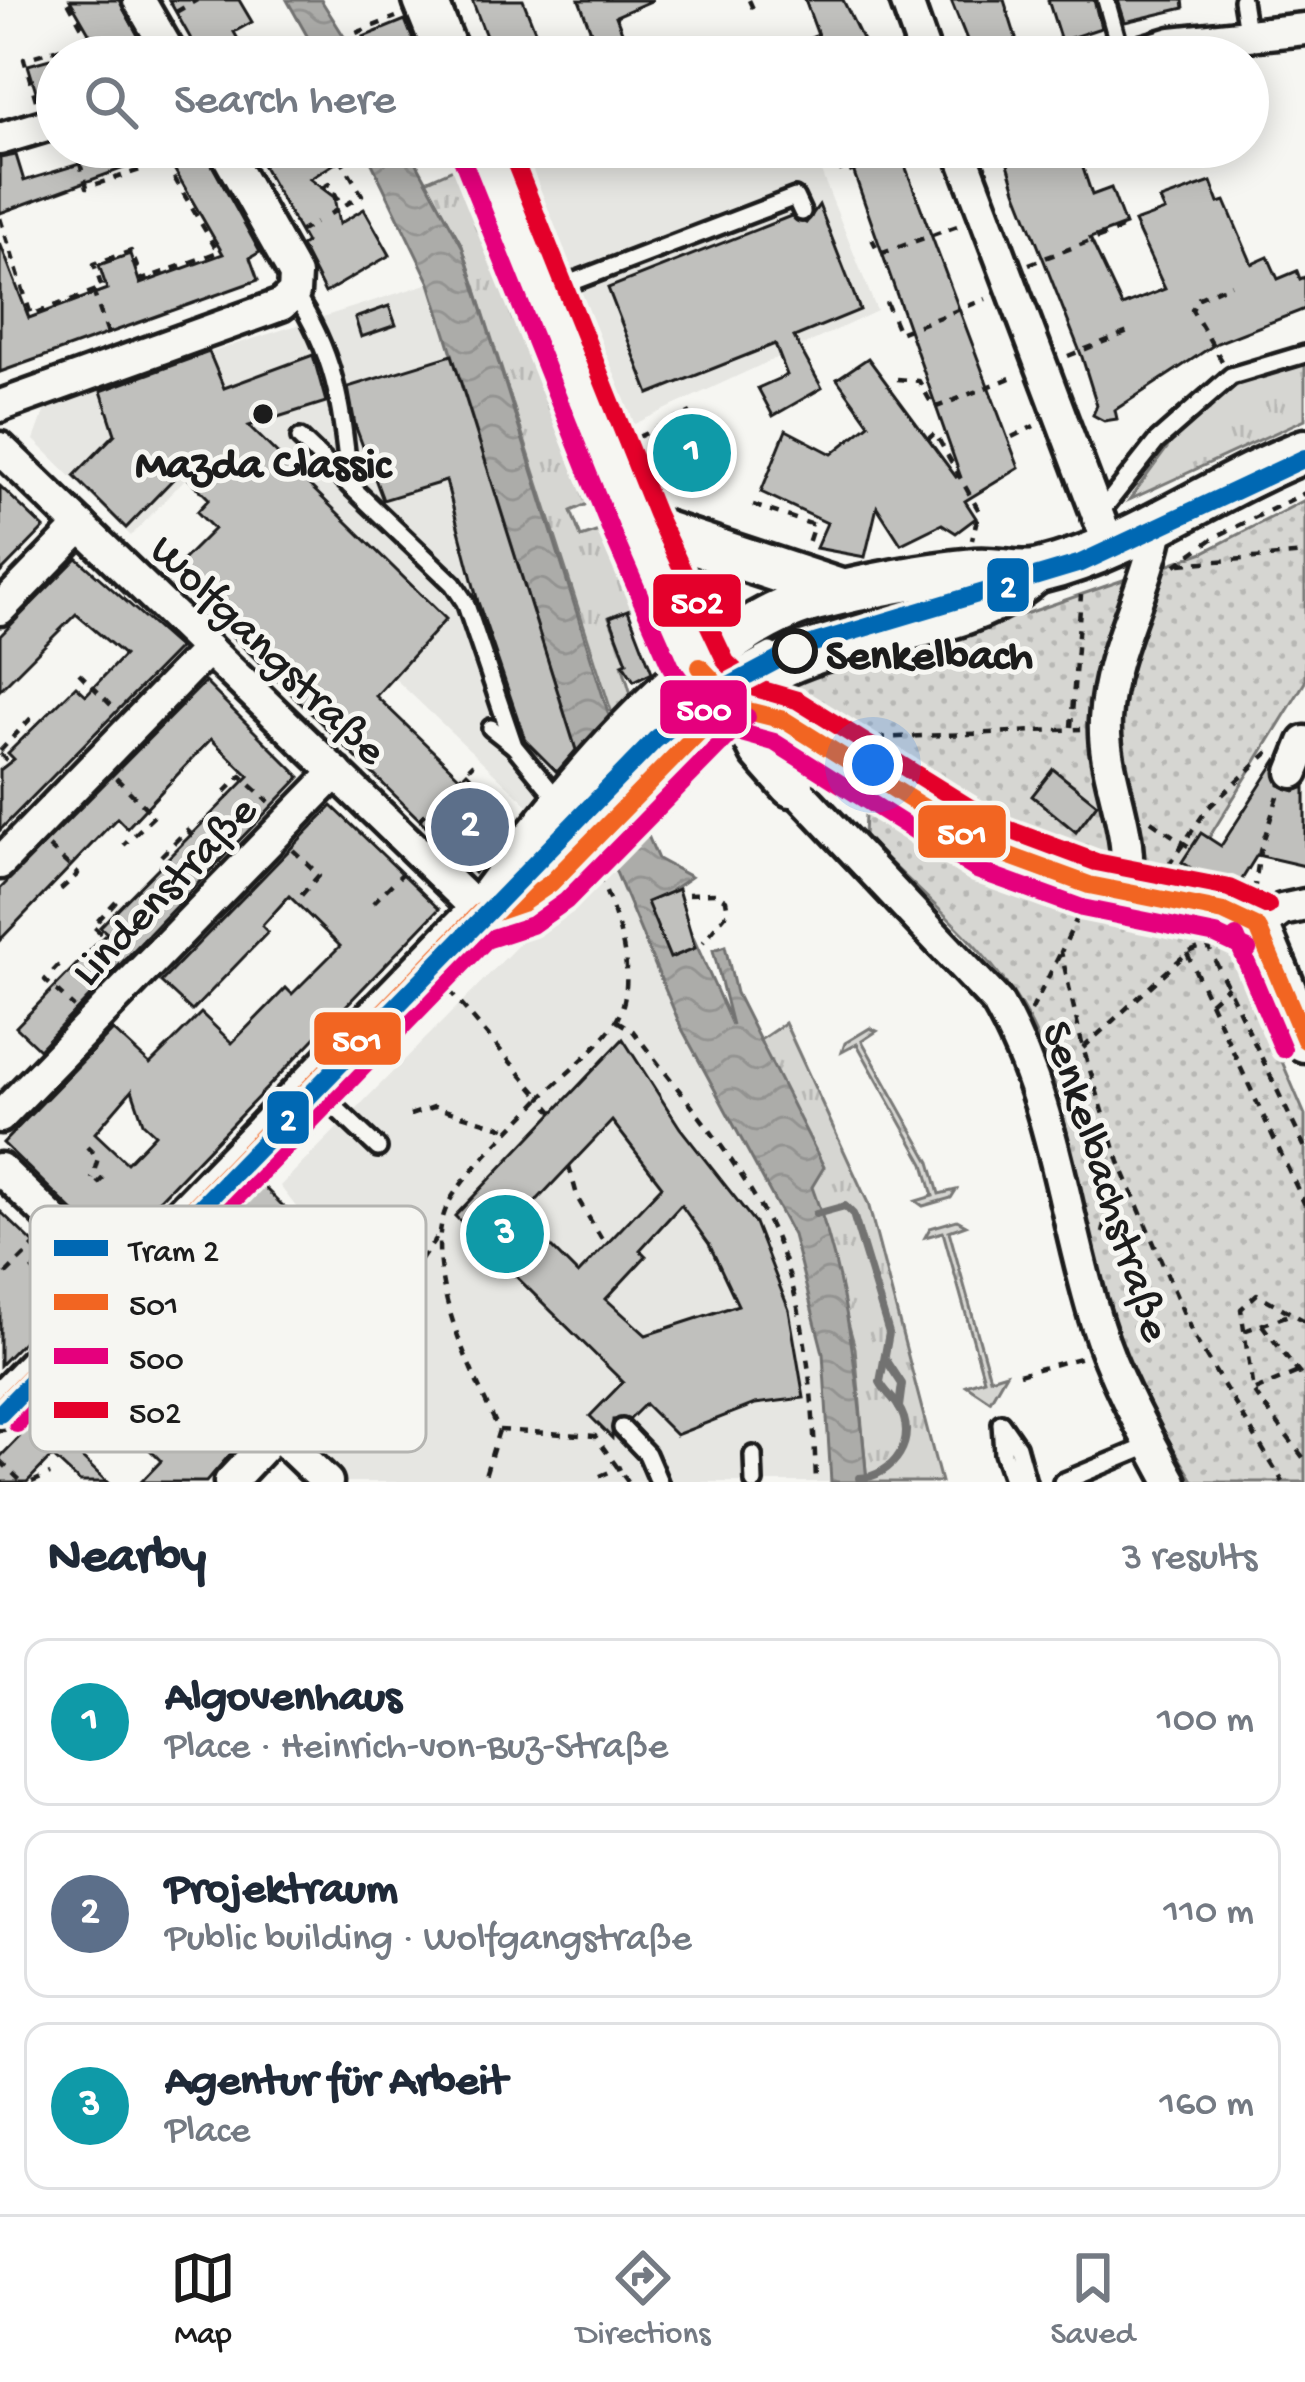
<!DOCTYPE html>
<html lang="en">
<head>
<meta charset="utf-8">
<style>
  body { margin:0; font-family:"Gochi Hand",sans-serif; background:#f2f2f3; color:#1f2937 }
  .you { position:absolute; left:873px; top:765px; width:42px; height:42px; margin:-30px; border:9px solid #fff; border-radius:50%; background:#1a73e8; box-shadow:0 0 0 18px #1a73e833 }
  .badge { display:grid; place-items:center; width:78px; height:78px; border-radius:50%; background:#1c1c1c; color:#fff; font-size:39px; font-weight:700 }
  .pin { position:absolute; translate:-50% -50%; border:6px solid #fff; box-shadow:0 3px 12px #0006 }
  .list { margin:0; padding:0; list-style:none }
  h2 { display:flex; justify-content:space-between; align-items:center; height:156px; margin:0; padding:0 48px; font-size:51px }
  h2 small { font-size:39px; font-weight:400; color:#747a83 }
  .list li { display:grid; grid-template-columns:78px 1fr auto; gap:36px; align-items:center; box-sizing:border-box; height:168px; margin:0 24px 24px; padding:0 24px; border:3px solid #e0e1e3; border-radius:24px }
  .list b { display:block; font-size:45px; white-space:nowrap }
  .list p { margin:0; font-size:39px; white-space:nowrap; color:#747a83 }
  .list em { font-size:39px; font-style:normal; color:#747a83 }
  .icon { flex:none; width:66px; height:66px; fill:none; stroke:currentColor; stroke-width:2; stroke-linecap:round; stroke-linejoin:round }
  .map { position:relative; flex:none; width:1305px; height:1482px; overflow:hidden }
  .search { position:absolute; background:#fff; box-shadow:0 6px 30px #0003; left:36px; right:36px; top:36px; height:132px; display:flex; align-items:center; gap:30px; box-sizing:border-box; padding:0 42px; border-radius:66px; color:#747a83; font-size:45px }
  .sheet { height:732px; background:#fff }
  nav { display:flex; justify-content:space-around; align-items:center; box-sizing:border-box; height:168px; border-top:3px solid #e0e1e3; background:#fff; font-size:33px; color:#747a83 }
  nav a { display:grid; justify-items:center; gap:6px }
  nav .on { color:#1c1c1c }
  .map>svg:first-child { display:block }
</style>
</head>
<body>
<div class="map">
<svg width="1305" height="1482" viewBox="0 0 1305 1482">
  <defs>
    <pattern id="grass-tufts" width="24" height="20" patternUnits="userSpaceOnUse" patternTransform="scale(3)"><rect width="24" height="20" fill="#d6d6d2"/><path d="M3 7l-1-3M5 7V3M7 7l1-3M15 17l-1-3M17 17v-4M19 17l1-3" fill="none" stroke="#b7b7b4"/></pattern>
    <pattern id="park-dots" width="8" height="8" patternUnits="userSpaceOnUse" patternTransform="scale(3)"><rect width="8" height="8" fill="#d6d6d2"/><path d="M2 2h.1M6 6h.1" fill="none" stroke="#b7b7b4" stroke-width="1.8" stroke-linecap="round"/></pattern>
    <pattern id="water-waves" width="16" height="10" patternUnits="userSpaceOnUse" patternTransform="scale(3)"><rect width="16" height="10" fill="#acaca9"/><path d="M0 5q4-4 8 0t8 0" fill="none" stroke="#939391"/></pattern>
  </defs>
  <rect width="100%" height="100%" fill="#f6f6f2"/>
  <filter id="ink" filterUnits="userSpaceOnUse"><feTurbulence type="fractalNoise" baseFrequency=".00833" numOctaves="2"/><feDisplacementMap in="SourceGraphic" scale="24" xChannelSelector="R" yChannelSelector="G"/><feConvolveMatrix kernelMatrix="1 2 1 2 8 2 1 2 1" color-interpolation-filters="sRGB"/></filter>
  <g filter="url(#ink)">
    <!-- built -->
    <g fill="#e6e6e2">
      <path d="M527,147H811L877,311L628,427L516,150Z"/>
      <path d="M430,283L580,760L532,809L185,479L131,536L34,440L47,404Z"/>
      <path d="M607,855L681,1027L793,1235L823,1353L831,1482H328L288,1431L388,1327L280,1186Z"/>
    </g>
    <!-- grass -->
    <g fill="url(#grass-tufts)" stroke="#797977" stroke-width="3">
      <path d="M460,166L594,501L571,511L581,537L605,529L633,608L609,617L627,662L622,664L633,701L614,720L462,246L426,181Z"/>
      <path d="M1305,364V419L1129,500L1183,426L1238,384Z"/>
      <path d="M785,1023L868,1203L941,1482H867L855,1348L811,1187L760,1040Z"/>
      <path d="M870,1028L877,1031L862,1041L930,1162L939,1194L956,1190L951,1198L923,1206L916,1201L933,1196L924,1164L857,1044L842,1052L845,1043Z"/>
      <path d="M957,1220L966,1225L949,1231L990,1378L1006,1373L990,1401L966,1385L984,1379L943,1232L925,1237L930,1228Z"/>
    </g>
    <!-- park -->
    <path fill="url(#park-dots)" stroke="#797977" stroke-width="3" d="M1305,500V682L1189,870L1221,903L1240,964L1305,1115V1482H1194C1158,1424 1121,1359 1102,1293C1074,1198 1071,1081 1015,996C974,936 915,888 864,837L868,744L781,689L844,659L1028,613L1204,552Z"/>
    <!-- water -->
    <g fill="url(#water-waves)" stroke="#727271" stroke-width="3">
      <path d="M287,0H321L357,57H319Z"/>
      <path d="M364,147H408L462,246L643,824L658,859L691,877L672,890L732,1025L713,950L725,946L736,993L824,1167L812,1187C848,1283 858,1381 867,1482H831L823,1353L793,1235L681,1027L608,853L430,283Z"/>
    </g>
    <g fill="none" stroke-linecap="round" stroke-linejoin="round">
      <!-- stream -->
      <g stroke="#727271" stroke-width="8">
        <path d="M816,1214L845,1206L853,1214L889,1333L880,1382C885,1392 893,1397 898,1406C920,1439 893,1477 859,1478"/>
        <path d="M887,1361L902,1384L899,1407"/>
      </g>
    </g>
    <!-- building -->
    <g fill="#c0c0bd" stroke="#1c1c1c" stroke-width="3" fill-rule="evenodd">
      <path d="M70,0H119L142,43L116,57H103Z"/>
      <path d="M169,0H239L252,22L234,32L248,57H201Z"/>
      <path d="M472,0H523L541,46L512,57H494Z"/>
      <path d="M579,0H653L616,16L632,57H560L595,42Z"/>
      <path d="M805,0H843L871,57H766L818,35Z"/>
      <path d="M951,0H1004L1022,57H974Z"/>
      <path d="M1048,0H1094L1101,28L1061,41Z"/>
      <path d="M1118,0H1183L1184,8L1125,22Z"/>
      <path d="M405,20L420,57H371L363,37Z"/>
      <path d="M57,57V96L39,101L28,65Z"/>
      <path d="M78,147H202L260,252L250,258L258,280L0,372V243L29,318L107,289L99,265L130,254L140,284L223,254L165,153L0,213V158L16,155L24,181L83,163Z"/>
      <path d="M281,147H329L337,162L310,179L334,197L339,224L364,209L390,255L325,293L301,246L306,243L259,159Z"/>
      <path d="M845,147H898L1019,468L965,501L976,518L956,533L942,524L901,544L877,507L865,557L816,548L827,523L761,492L786,430L832,454L869,424L837,379L868,358L956,477L960,475Z"/>
      <path d="M1011,147H1076L1092,195L1111,188L1125,225L1090,238L1122,306L1165,289L1134,222L1165,211L1160,200L1211,182L1219,203L1225,201L1252,264L1268,257L1278,279L1297,271L1300,279L1305,277V309L1217,343L1115,410L1117,419L1104,421L1093,415L1097,405L1082,357L1016,190L1005,154L1013,151Z"/>
      <path d="M819,205L860,310L794,337L822,388L773,416L758,388L787,375L775,344L649,394L608,288L791,216L806,223Z"/>
      <path d="M389,306L396,325L361,337L355,318Z"/>
      <path d="M209,352L224,388L313,355L326,402L249,426L446,619L376,696L461,778L467,772L515,819L474,873L169,574L214,529L197,512L209,499L181,471L126,528L74,476L115,434L101,391Z"/>
      <path d="M452,355L576,750L557,772L525,740L478,602L446,481L383,500L355,425L348,387Z"/>
      <path d="M701,416L725,472L682,490L658,433Z"/>
      <path d="M0,486L44,528L0,573Z"/>
      <path d="M77,558L179,648L0,830V770L14,759L8,753L76,686L86,695L124,655L76,614L0,690V636Z"/>
      <path d="M628,610L652,672L634,681L623,664L627,662L610,617Z"/>
      <path d="M205,682L300,777L39,1049L16,1027L107,933L100,927L249,776L211,739L127,828L117,818L0,940V889Z"/>
      <path d="M1276,761L1279,785L1295,791L1305,787V866L1257,855L1236,889L1216,885L1182,862L1201,833L1221,846Z"/>
      <path d="M1053,769L1097,804L1076,832L1032,796Z"/>
      <path d="M332,806L439,909L112,1249L3,1143L113,1030L150,1064L201,1013L232,1043L286,988L292,994L340,946L289,896L262,926L268,932L192,1011L161,982ZM132,1090L143,1123L155,1134L127,1163L95,1133Z"/>
      <path d="M678,889L695,948L670,958L647,902Z"/>
      <path d="M623,1039L680,1128L755,1223L789,1310L804,1398L755,1404L676,1435L645,1404L630,1419L613,1420L612,1438L590,1416L623,1382L455,1216ZM612,1121L662,1186L578,1274L521,1217ZM681,1205L709,1244L738,1305L646,1335L606,1299L646,1256L640,1250Z"/>
      <path d="M261,1184L288,1211L238,1262L255,1279L215,1321L194,1300L181,1313L158,1292Z"/>
      <path d="M0,1211L78,1286L0,1365Z"/>
      <path d="M122,1331L240,1443L206,1482H141L161,1461L122,1422L114,1431L104,1421L75,1451L107,1482H80L52,1456L27,1482H0V1457Z"/>
    </g>
    <g fill="none" stroke-linecap="round" stroke-linejoin="round">
      <defs>
        <g id="lane">
          <path d="M1106,0L1122,57"/>
          <path d="M1242,0L1247,32"/>
          <path d="M294,293C338,359 341,409 350,486"/>
          <path d="M544,293L795,197L802,212"/>
          <path d="M300,438L453,584L465,602L514,746L560,802"/>
          <path d="M1099,514L1156,442L1231,376L1305,354"/>
          <path d="M671,717L713,682L770,651"/>
          <path d="M491,728L514,746"/>
          <path d="M315,1088L378,1148"/>
          <path d="M622,1428L647,1454L659,1482"/>
          <path d="M753,1455L754,1482"/>
          <path d="M1013,1482L1003,1453L1001,1423L1017,1446L1027,1482"/>
          <path d="M1062,1482L1151,1445"/>
        </g>
        <g id="street">
          <path d="M139,0L172,57"/>
          <path d="M906,0L926,57"/>
          <path d="M1125,57L1172,43L1305,29"/>
          <path d="M0,139L57,122"/>
          <path d="M959,147L1109,545"/>
          <path d="M0,406L281,305L294,293L295,275L223,147"/>
          <path d="M0,448L480,912"/>
          <path d="M0,609L81,526"/>
          <path d="M1293,772L1305,742"/>
          <path d="M792,785L997,1002C1055,1102 1063,1216 1097,1324C1114,1379 1144,1432 1171,1482"/>
          <path d="M0,863L208,649"/>
          <path d="M1124,894C1138,833 1102,779 1105,720C1109,649 1148,590 1159,522"/>
          <path d="M1258,928L1282,910L1305,905"/>
          <path d="M0,1117L336,772"/>
          <path d="M0,1169L327,1482"/>
          <path d="M230,1482L275,1434"/>
        </g>
        <g id="secondary">
          <path d="M425,0L448,57"/>
          <path d="M483,147L693,657L740,709L761,750L792,785"/>
          <path d="M634,523L843,592"/>
          <path d="M740,709L784,720L988,848L1029,866L1124,894L1224,912L1258,928L1305,1040"/>
          <path d="M480,912L484,916L522,903L551,883C613,821 710,699 785,664C864,627 966,633 1034,573"/>
          <path d="M0,1407L480,912C551,813 693,631 815,599C866,586 923,575 976,570C997,568 1019,576 1039,571C1134,548 1215,486 1305,451"/>
        </g>
      </defs>
      <!-- lane casing -->
      <use href="#lane" stroke="#1c1c1c" stroke-width="24"/>
      <!-- street casing -->
      <use href="#street" stroke="#1c1c1c" stroke-width="39"/>
      <!-- secondary casing -->
      <use href="#secondary" stroke="#1c1c1c" stroke-width="51"/>
      <!-- path -->
      <g stroke="#1c1c1c" stroke-width="4.5" stroke-dasharray="9 9" stroke-linecap="butt">
        <path d="M749,0L755,13"/>
        <path d="M176,12L197,0"/>
        <path d="M361,50L356,33L396,17"/>
        <path d="M530,57H531"/>
        <path d="M764,57H778"/>
        <path d="M36,100L24,59L89,40L67,0"/>
        <path d="M831,147L843,174L917,147"/>
        <path d="M1082,147L1088,164"/>
        <path d="M261,155L274,147"/>
        <path d="M322,188L329,184L342,207"/>
        <path d="M330,214L362,195L334,147"/>
        <path d="M0,218L31,315L102,288L94,264L131,251L142,280L218,252L165,162L87,187L75,147"/>
        <path d="M299,232L315,223"/>
        <path d="M872,239L880,254L960,225"/>
        <path d="M1029,264L1125,228"/>
        <path d="M93,291L109,337"/>
        <path d="M886,302L899,333L986,299"/>
        <path d="M1068,356L1128,332"/>
        <path d="M1222,361L1192,310L1197,299L1231,284"/>
        <path d="M897,379L919,381L934,408L1018,375"/>
        <path d="M638,437L691,412"/>
        <path d="M1012,437L1034,426"/>
        <path d="M927,440L935,433L979,511L972,540"/>
        <path d="M753,505L814,525L808,543"/>
        <path d="M1180,564L1305,554"/>
        <path d="M1176,565L1215,537L1305,493"/>
        <path d="M709,610L717,587"/>
        <path d="M79,673L113,707"/>
        <path d="M1071,727L1081,595"/>
        <path d="M877,738L1081,729"/>
        <path d="M0,751L33,716"/>
        <path d="M0,754L9,762"/>
        <path d="M116,778L154,816L124,845"/>
        <path d="M225,792L241,776L269,802"/>
        <path d="M419,820L473,764"/>
        <path d="M1151,821L1191,848"/>
        <path d="M49,847L78,874L58,892"/>
        <path d="M293,850L319,875L299,898"/>
        <path d="M161,856L187,830L216,859"/>
        <path d="M1168,866L1207,809L1271,750"/>
        <path d="M1254,892L1260,851L1279,793"/>
        <path d="M688,894L716,893L726,900L728,912L703,942"/>
        <path d="M116,901L93,926L122,952"/>
        <path d="M373,903L403,873"/>
        <path d="M1078,916L1061,952L1083,1048L1119,1162L1194,1337L1283,1482"/>
        <path d="M1207,944L1305,1148"/>
        <path d="M1187,953L1305,1205"/>
        <path d="M59,965L45,980L74,1007"/>
        <path d="M449,990L541,1098C512,1129 478,1160 454,1194C411,1255 472,1372 499,1430L483,1482"/>
        <path d="M1210,1002L1228,986"/>
        <path d="M1031,1011L1061,952"/>
        <path d="M617,1021L633,1031C677,1089 728,1147 763,1212C807,1294 813,1390 816,1482"/>
        <path d="M1083,1048L1187,953L1206,945"/>
        <path d="M554,1113L541,1098C564,1075 595,1051 614,1024C641,985 618,917 600,879"/>
        <path d="M410,1115L434,1107L512,1130"/>
        <path d="M87,1147L98,1158L92,1179"/>
        <path d="M569,1166L578,1199L605,1245"/>
        <path d="M97,1184L104,1177"/>
        <path d="M1103,1233L1119,1162"/>
        <path d="M32,1272L48,1255"/>
        <path d="M6,1274L36,1244"/>
        <path d="M195,1315L208,1303"/>
        <path d="M1305,1321L1257,1294L1241,1309L1253,1391L1305,1460"/>
        <path d="M1262,1325L1305,1381"/>
        <path d="M1244,1331L1292,1314"/>
        <path d="M211,1335L238,1308L262,1332"/>
        <path d="M1019,1374L1083,1357"/>
        <path d="M1255,1390L1305,1369"/>
        <path d="M295,1413L360,1346L438,1236"/>
        <path d="M499,1430L595,1436L628,1482"/>
        <path d="M0,1461L22,1482"/>
        <path d="M600,1476L621,1467"/>
        <path d="M32,1482L50,1474"/>
      </g>
      <!-- lane -->
      <use href="#lane" stroke="#f6f6f2" stroke-width="15"/>
      <!-- street -->
      <use href="#street" stroke="#f6f6f2" stroke-width="30"/>
      <!-- secondary -->
      <use href="#secondary" stroke="#f6f6f2" stroke-width="42"/>
      <defs>
        <g id="bus-1">
          <path d="M700,667L740,709L784,720L988,848L1089,885L1224,912L1258,928"/>
          <path d="M1258,928L1305,1040"/>
          <path d="M0,1407L480,912L484,916L522,903L551,883L730,700"/>
        </g>
        <g id="bus-2">
          <path d="M461,156L612,533L671,667L691,695L727,729L774,742L977,870L1082,908L1216,935L1248,950"/>
          <path d="M1236,937L1283,1049"/>
          <path d="M17,1424L486,940L532,925L566,901L747,717"/>
        </g>
        <path id="bus-3" d="M509,147L656,514L726,662L752,687L797,700L999,826L1096,862L1229,888L1268,906"/>
      </defs>
      <!-- bus-1 casing -->
      <use href="#bus-1" stroke="#f6f6f2" stroke-width="27"/>
      <!-- bus-2 casing -->
      <use href="#bus-2" stroke="#f6f6f2" stroke-width="27"/>
      <!-- bus-3 casing -->
      <use href="#bus-3" stroke="#f6f6f2" stroke-width="27"/>
      <!-- bus-1 -->
      <use href="#bus-1" stroke="#f26522" stroke-width="18"/>
      <!-- bus-2 -->
      <use href="#bus-2" stroke="#e5007d" stroke-width="18"/>
      <!-- bus-3 -->
      <use href="#bus-3" stroke="#e4002b" stroke-width="18"/>
      <defs>
        <path id="tram-1" d="M0,1414L655,740L703,700L804,646L1081,563L1305,458"/>
      </defs>
      <!-- tram-1 casing -->
      <use href="#tram-1" stroke="#f6f6f2" stroke-width="27"/>
      <!-- tram-1 -->
      <use href="#tram-1" stroke="#0068b3" stroke-width="18"/>
    </g>
  </g>
  <!-- markers -->
  <circle fill="#1c1c1c" stroke="#f6f6f2" stroke-width="4.5" cx="263" cy="414" r="12"/>
  <circle fill="#f6f6f2" stroke="#1c1c1c" stroke-width="6" cx="795" cy="651" r="20"/>
  <g text-anchor="middle" stroke-width="10" stroke-linejoin="round" paint-order="stroke">
    <!-- poi labels -->
    <g font-size="45" font-weight="bold" fill="#1c1c1c" stroke="#f6f6f2">
      <text x="263" y="476">Mazda Classic</text>
    </g>
    <!-- street labels -->
    <g font-size="45" fill="#1c1c1c" stroke="#f6f6f2">
      <text transform="translate(271 647) rotate(44)" y="16">Wolfgangstraße</text>
      <text transform="translate(161 888) rotate(-46)" y="16">Lindenstraße</text>
      <text transform="translate(1110 1180) rotate(72)" y="16">Senkelbachstraße</text>
    </g>
    <!-- stop labels -->
    <g font-size="45" font-weight="bold" fill="#1c1c1c" stroke="#f6f6f2" text-anchor="start">
      <text x="826" y="667">Senkelbach</text>
    </g>
  </g>
  <!-- legend -->
  <rect x="30" y="1206" width="396" height="246" rx="18" fill="#f6f6f2" stroke="#b5b5b2" stroke-width="3"/>
  <rect x="54" y="1240" width="54" height="16" fill="#0068b3"/>
  <rect x="54" y="1294" width="54" height="16" fill="#f26522"/>
  <rect x="54" y="1348" width="54" height="16" fill="#e5007d"/>
  <rect x="54" y="1402" width="54" height="16" fill="#e4002b"/>
  <g font-size="33" fill="#1c1c1c">
    <text x="129" y="1260">Tram 2</text>
    <text x="129" y="1314">501</text>
    <text x="129" y="1368">500</text>
    <text x="129" y="1422">502</text>
  </g>
  <g stroke="#f6f6f2" stroke-width="4.5">
    <rect x="985" y="556" width="46" height="58" rx="12" fill="#0068b3"/>
    <rect x="651" y="572" width="92" height="57" rx="12" fill="#e4002b"/>
    <rect x="658" y="678" width="91" height="58" rx="12" fill="#e5007d"/>
    <rect x="916" y="803" width="92" height="57" rx="12" fill="#f26522"/>
    <rect x="312" y="1010" width="91" height="57" rx="12" fill="#f26522"/>
    <rect x="265" y="1089" width="46" height="57" rx="12" fill="#0068b3"/>
  </g>
  <g font-size="33" text-anchor="middle" font-weight="bold" fill="#fff">
    <text x="1008" y="596">2</text>
    <text x="697" y="612">502</text>
    <text x="704" y="719">500</text>
    <text x="962" y="843">501</text>
    <text x="357" y="1050">501</text>
    <text x="288" y="1129">2</text>
  </g>
</svg>
<div class="you"></div>
<div class="pin badge" style="left:692px;top:453px;background:#0f9aa8">1</div>
<div class="pin badge" style="left:470px;top:827px;background:#5c6f8a">2</div>
<div class="pin badge" style="left:505px;top:1234px;background:#0f9aa8">3</div>
<div class="search"><svg class="icon" aria-label="search" viewBox="0 0 24 24"><circle cx="10" cy="10" r="6"/><path d="M15 15l6 6"/></svg>Search here</div>
</div>
<section class="sheet">
<h2>Nearby<small>3 results</small></h2>
<ul class="list">
<li><span class="badge" style="background:#0f9aa8">1</span><div><b>Algovenhaus</b><p>Place · Heinrich-von-Buz-Straße</p></div><em>100 m</em></li>
<li><span class="badge" style="background:#5c6f8a">2</span><div><b>Projektraum</b><p>Public building · Wolfgangstraße</p></div><em>110 m</em></li>
<li><span class="badge" style="background:#0f9aa8">3</span><div><b>Agentur für Arbeit</b><p>Place</p></div><em>160 m</em></li>
</ul>
</section>
<nav>
<a class="on"><svg class="icon" aria-label="map" viewBox="0 0 24 24"><path d="M3 6l6-2 6 2 6-2v14l-6 2-6-2-6 2zM9 4v14M15 6v14"/></svg>Map</a>
<a><svg class="icon" aria-label="directions" viewBox="0 0 24 24"><path d="M12 3l9 9-9 9-9-9zM9 14v-3h6M13 9l2 2-2 2"/></svg>Directions</a>
<a><svg class="icon" aria-label="saved" viewBox="0 0 24 24"><path d="M7 4h10v16l-5-4-5 4z"/></svg>Saved</a>
</nav>
</body>
</html>
